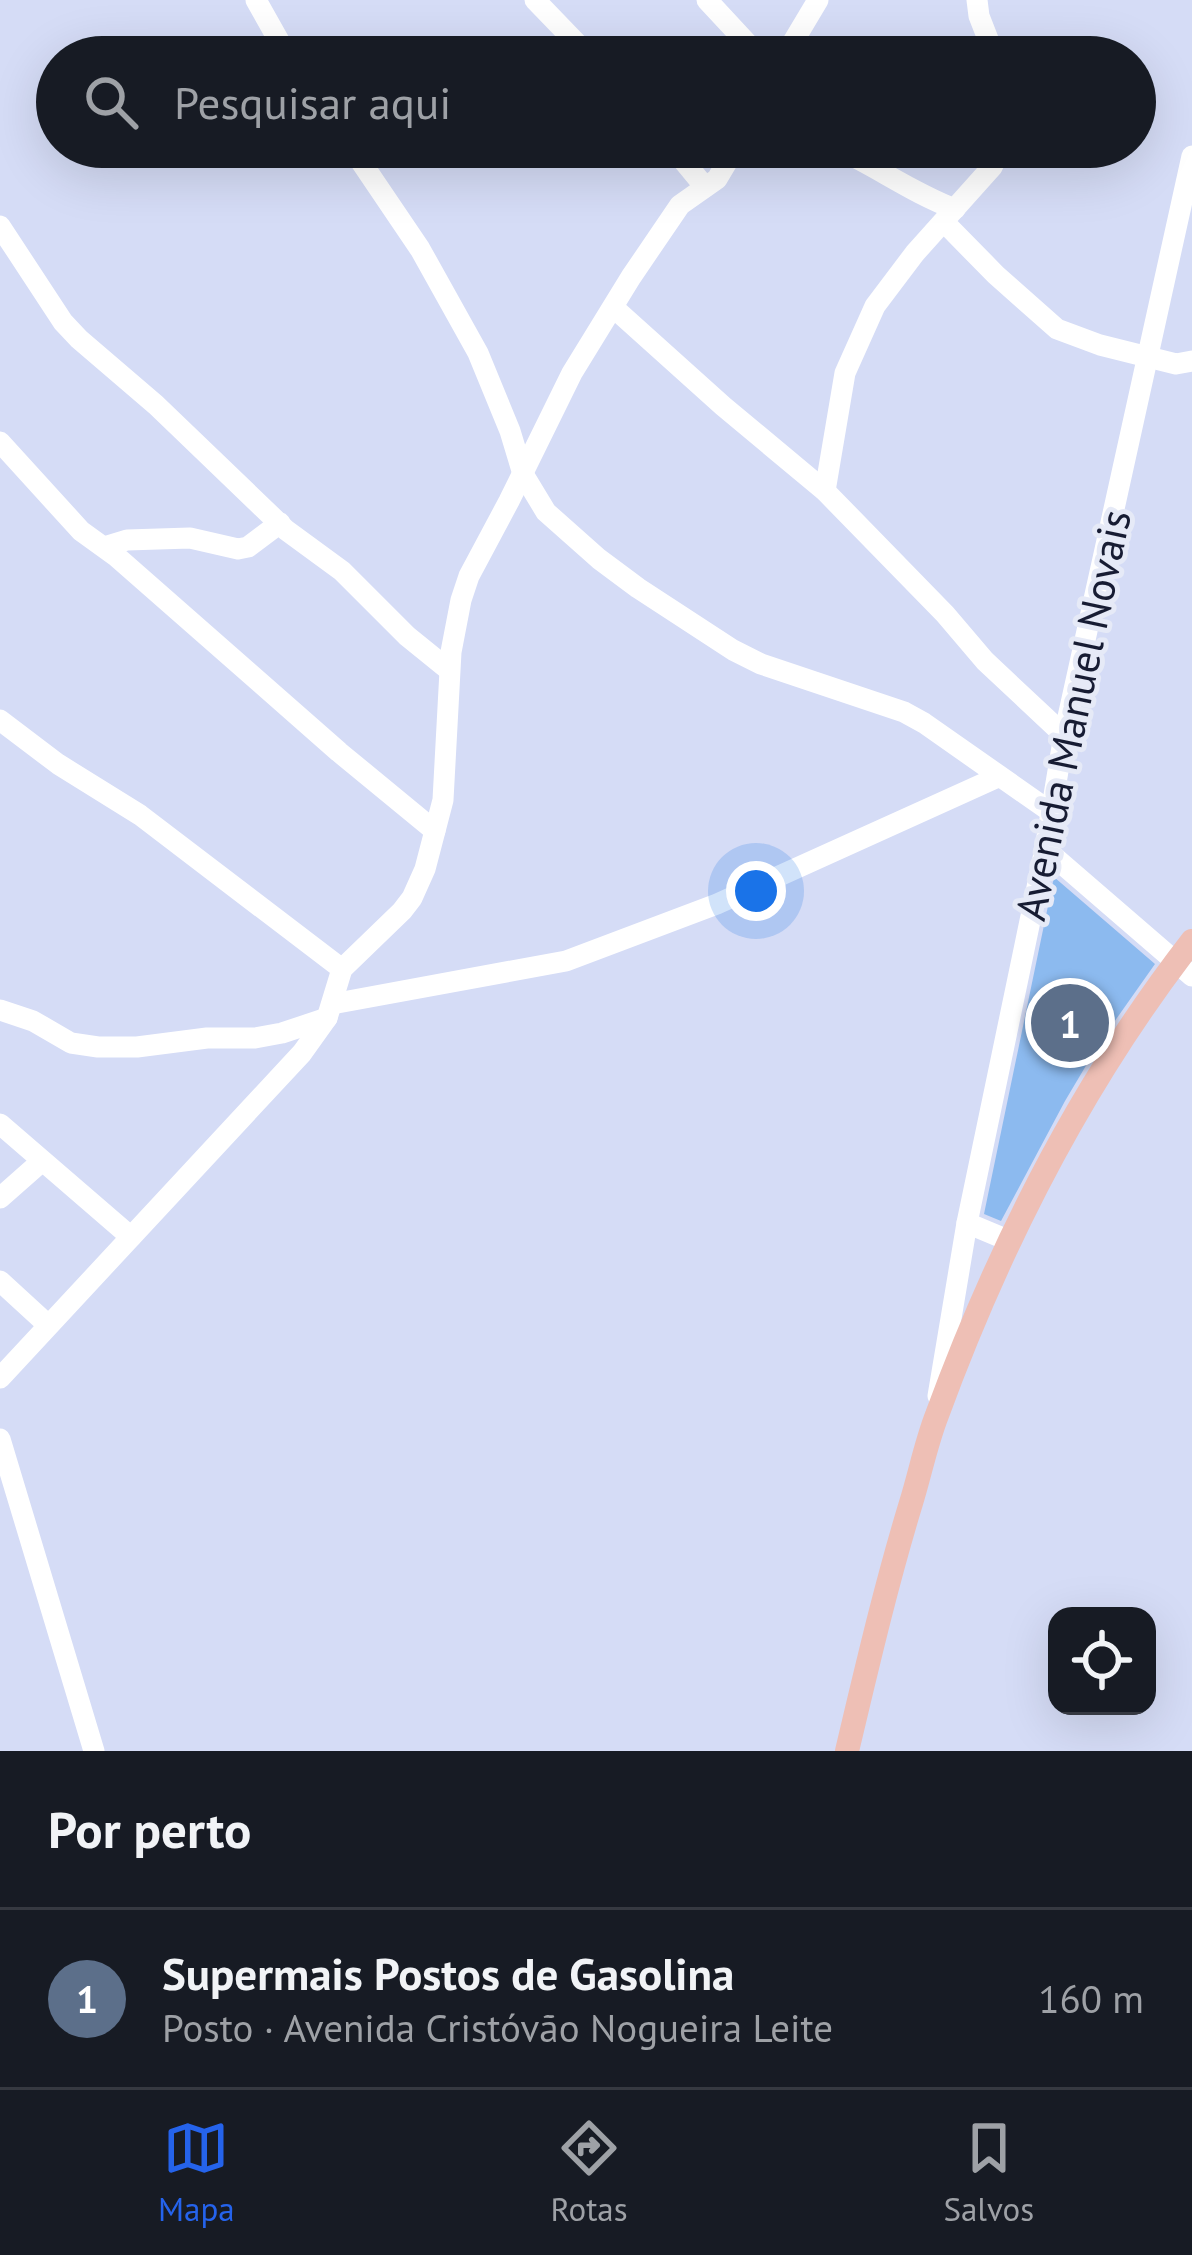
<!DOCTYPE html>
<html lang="pt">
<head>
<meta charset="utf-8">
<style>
  body { margin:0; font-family:"PT Sans",sans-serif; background:#20242c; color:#f1f3f6 }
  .controls { position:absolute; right:36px; bottom:36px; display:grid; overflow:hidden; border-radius:24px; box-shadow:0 12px 48px #0002 }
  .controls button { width:108px; height:108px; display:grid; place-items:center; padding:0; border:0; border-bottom:3px solid #363941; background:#171b24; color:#f1f3f6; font:60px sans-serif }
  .you { position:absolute; left:756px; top:891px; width:42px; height:42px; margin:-30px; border:9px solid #fff; border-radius:50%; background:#1a73e8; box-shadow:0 0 0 18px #1a73e833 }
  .badge { display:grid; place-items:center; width:78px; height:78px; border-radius:50%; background:#2563eb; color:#fff; font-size:39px; font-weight:700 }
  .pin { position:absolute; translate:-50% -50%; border:6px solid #fff; box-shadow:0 3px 12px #0006 }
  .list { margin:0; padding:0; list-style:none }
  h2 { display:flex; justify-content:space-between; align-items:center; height:156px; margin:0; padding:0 48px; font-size:51px }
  h2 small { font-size:39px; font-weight:400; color:#9ea1a6 }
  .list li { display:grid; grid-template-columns:78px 1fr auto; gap:36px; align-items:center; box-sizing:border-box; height:180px; padding:0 48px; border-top:3px solid #363941 }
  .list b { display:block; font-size:45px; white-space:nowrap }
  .list p { margin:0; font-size:39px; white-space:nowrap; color:#9ea1a6 }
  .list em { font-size:39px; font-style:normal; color:#9ea1a6 }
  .icon { flex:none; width:66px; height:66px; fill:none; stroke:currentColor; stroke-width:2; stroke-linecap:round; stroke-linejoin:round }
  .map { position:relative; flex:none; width:1192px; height:1751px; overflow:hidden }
  .search { position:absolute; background:#171b24; box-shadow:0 12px 48px #0002; left:36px; right:36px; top:36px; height:132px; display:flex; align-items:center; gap:30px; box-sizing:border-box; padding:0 42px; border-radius:66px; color:#9ea1a6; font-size:45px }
  .sheet { height:336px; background:#171b24 }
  nav { display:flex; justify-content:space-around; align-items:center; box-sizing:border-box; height:168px; border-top:3px solid #363941; background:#171b24; font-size:33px; color:#9ea1a6 }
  nav a { display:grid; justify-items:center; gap:6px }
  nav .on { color:#2563eb }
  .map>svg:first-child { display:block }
</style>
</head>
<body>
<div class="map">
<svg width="1192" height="1751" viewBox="0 0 1192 1751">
  <rect width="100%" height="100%" fill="#d5dcf6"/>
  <!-- building -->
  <path fill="#8cbaef" d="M1054,877L1155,964L1100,1042L1065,1101L1001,1221L984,1214Z"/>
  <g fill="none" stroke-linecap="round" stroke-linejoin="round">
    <!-- minor -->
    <g stroke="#fff" stroke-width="21">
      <path d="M256,0L288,57"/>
      <path d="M535,0L590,57"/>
      <path d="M707,0L760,57"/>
      <path d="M977,0L979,16L995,57"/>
      <path d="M784,57L818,0"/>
      <path d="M351,147L420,249L478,353L510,431L523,474L546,512L599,559L638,588L733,650L761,664L904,712L924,723L1051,812"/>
      <path d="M672,147L705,187"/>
      <path d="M834,147C876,166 912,193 955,209"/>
      <path d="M944,222L996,275L1057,329L1100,345L1176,364L1192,361"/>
      <path d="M0,226L63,322L79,339L156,405L286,530L342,571L407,636L449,670"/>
      <path d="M614,308L723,406L825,491L945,614L985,661L1064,735"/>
      <path d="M0,442L81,531L117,557L339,752L435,831"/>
      <path d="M825,491L845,373L875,306L915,253L992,167L1002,147"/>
      <path d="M104,547L127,540L190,538L238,549L248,547L280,523"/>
      <path d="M0,720L58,764L140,815L342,969"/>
      <path d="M1045,849L1192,976"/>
      <path d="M332,1004L566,961L717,904L998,777"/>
      <path d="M0,1010L33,1021L71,1043L98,1047H137L207,1038H255L282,1033L327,1018"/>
      <path d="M0,1124L131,1237"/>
      <path d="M0,1198L42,1161"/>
      <path d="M967,1223L1010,1241"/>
      <path d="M0,1281L48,1325"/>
      <path d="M0,1378L302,1053L327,1018L342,969L402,911L412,898L425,869L443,800L451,652L461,600L469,576L509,501L572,373L631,277L680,205L717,179L736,147"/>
      <path d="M938,1396L967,1223L1045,849L1064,735L1192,156"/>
      <path d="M0,1439L94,1751"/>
    </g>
    <!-- major -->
    <path stroke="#eebfb5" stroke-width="24" d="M847,1751C867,1667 886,1585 911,1503C920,1474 926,1443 937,1415C999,1246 1081,1084 1192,941"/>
  </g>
  <g text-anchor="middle" stroke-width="10" stroke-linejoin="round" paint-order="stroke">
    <!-- street labels -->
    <g font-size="42" fill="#171c33" stroke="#e6eaf7">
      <text transform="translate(1073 715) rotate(-78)" y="15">Avenida Manuel Novais</text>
    </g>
  </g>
</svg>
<div class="controls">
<button><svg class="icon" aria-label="locate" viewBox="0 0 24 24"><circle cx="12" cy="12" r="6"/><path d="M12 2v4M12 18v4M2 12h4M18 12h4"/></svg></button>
</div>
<div class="you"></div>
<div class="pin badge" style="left:1070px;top:1023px;background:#5c6f8a">1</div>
<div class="search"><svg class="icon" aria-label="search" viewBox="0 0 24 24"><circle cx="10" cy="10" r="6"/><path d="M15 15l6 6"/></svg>Pesquisar aqui</div>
</div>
<section class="sheet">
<h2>Por perto<small></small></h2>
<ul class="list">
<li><span class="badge" style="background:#5c6f8a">1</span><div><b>Supermais Postos de Gasolina</b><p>Posto · Avenida Cristóvão Nogueira Leite</p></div><em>160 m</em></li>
</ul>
</section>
<nav>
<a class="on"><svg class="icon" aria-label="map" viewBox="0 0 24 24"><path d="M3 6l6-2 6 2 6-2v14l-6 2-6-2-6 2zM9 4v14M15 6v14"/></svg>Mapa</a>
<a><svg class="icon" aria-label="directions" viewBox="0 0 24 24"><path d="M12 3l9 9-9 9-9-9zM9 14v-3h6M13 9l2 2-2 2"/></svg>Rotas</a>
<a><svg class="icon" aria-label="saved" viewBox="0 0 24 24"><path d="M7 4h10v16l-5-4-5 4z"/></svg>Salvos</a>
</nav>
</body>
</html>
